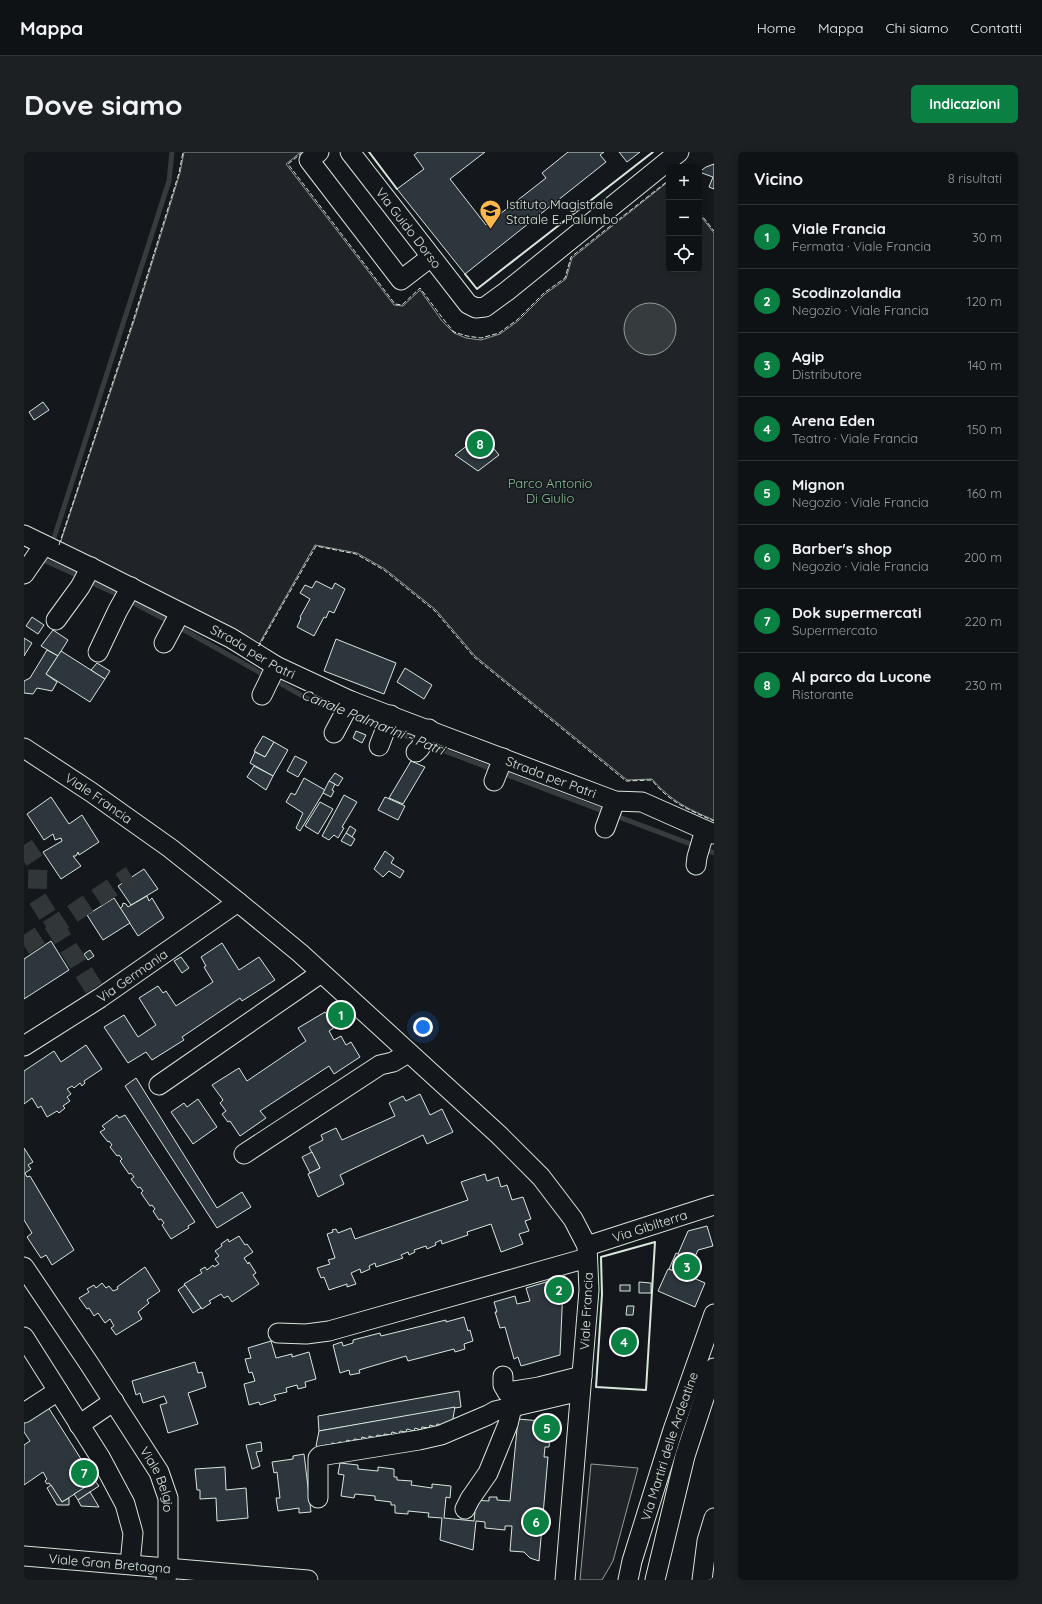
<!DOCTYPE html>
<html lang="it">
<head>
<meta charset="utf-8">
<style>
  body { margin:0; font-family:Quicksand,sans-serif; background:#1d2022; color:#f1f3f6 }
  .controls { position:absolute; right:12px; top:12px; display:grid; overflow:hidden; border-radius:6px; box-shadow:0 2px 6px #0003 }
  .controls button { width:36px; height:36px; display:grid; place-items:center; padding:0; border:0; border-bottom:1px solid #2f3234; background:#0f1215; color:#f1f3f6; font:20px sans-serif }
  .you { position:absolute; left:399px; top:875px; width:14px; height:14px; margin:-10px; border:3px solid #fff; border-radius:50%; background:#1a73e8; box-shadow:0 0 0 6px #1a73e833 }
  .badge { display:grid; place-items:center; width:26px; height:26px; border-radius:50%; background:#0b8043; color:#fff; font-size:13px; font-weight:700 }
  .pin { position:absolute; translate:-50% -50%; border:2px solid #fff; box-shadow:0 1px 4px #0006 }
  .list { margin:0; padding:0; list-style:none }
  h2 { display:flex; justify-content:space-between; align-items:center; height:52px; margin:0; padding:0 16px; font-size:17px }
  h2 small { font-size:13px; font-weight:400; color:#9b9ea0 }
  .list li { display:grid; grid-template-columns:26px 1fr auto; gap:12px; align-items:center; box-sizing:border-box; height:64px; padding:0 16px; border-top:1px solid #2f3234 }
  .list b { display:block; font-size:15px; white-space:nowrap }
  .list p { margin:0; font-size:13px; white-space:nowrap; color:#9b9ea0 }
  .list em { font-size:13px; font-style:normal; color:#9b9ea0 }
  .icon { flex:none; width:22px; height:22px; fill:none; stroke:currentColor; stroke-width:2; stroke-linecap:round; stroke-linejoin:round }
  .map { position:relative; flex:none; width:690px; height:1428px; overflow:hidden; border-radius:6px }
  header { display:flex; align-items:center; gap:24px; box-sizing:border-box; height:56px; padding:0 20px; background:#0f1215; border-bottom:1px solid #2f3234 }
  header strong { font-size:19px }
  nav { display:flex; gap:22px; margin-inline-start:auto; font-size:14px }
  .intro { display:flex; align-items:center; justify-content:space-between; box-sizing:border-box; height:96px; padding:0 24px }
  h1 { margin:0; font-size:28px }
  .button { padding:10px 18px; border-radius:6px; background:#0b8043; color:#fff; font-size:14px; font-weight:700 }
  main { display:flex; gap:24px; padding:0 24px }
  aside { flex:1; background:#0f1215; border-radius:6px; box-shadow:0 2px 6px #0003 }
  .map>svg:first-child { display:block }
</style>
</head>
<body>
<header>
<strong>Mappa</strong>
<nav><a>Home</a><a>Mappa</a><a>Chi siamo</a><a>Contatti</a></nav>
</header>
<div class="intro"><h1>Dove siamo</h1><a class="button">Indicazioni</a></div>
<main>
<div class="map">
<svg width="690" height="1428" viewBox="0 0 690 1428">
  <rect width="100%" height="100%" fill="#14181c"/>
  <!-- green -->
  <g fill="#202428" stroke="#939e99">
    <path d="M160,0H277L262,12L370,153L379,154L396,138L418,169L430,181L442,186L457,188L476,182L494,169L521,142L542,127L548,106L645,29V117H675V62L690,81V668C664,657 647,649 628,627L603,628L451,504L412,458L361,417L333,401L291,393L235,492L36,392L110,169L156,21Z"/>
    <path d="M567,1312L614,1316L589,1409L578,1428H556Z"/>
  </g>
  <!-- water -->
  <circle fill="#363b3e" stroke="#939e99" cx="626" cy="177" r="26"/>
  <g fill="none" stroke-linecap="round" stroke-linejoin="round">
    <!-- stream -->
    <g stroke="#363b3e" stroke-width="5">
      <path d="M30,386L145,29L148,0"/>
      <path d="M15,406L57,425"/>
      <path d="M64,429L97,444"/>
      <path d="M104,448L146,470"/>
      <path d="M153,474L242,524"/>
      <path d="M249,527L284,547L395,589"/>
      <path d="M402,592L690,701"/>
    </g>
  </g>
  <!-- building -->
  <g fill="#2c363c" stroke="#d8e6dc">
    <path d="M394,0H461L426,27L462,73L522,26L518,21L544,0H580L576,3L582,10L441,122L373,37L400,17L390,3Z"/>
    <path d="M595,0H616L603,10Z"/>
    <path d="M690,12V37L685,35L689,25L675,20L682,15Z"/>
    <path d="M19,250L25,258L10,268L5,260Z"/>
    <path d="M458,282L475,303L454,319L431,303Z"/>
    <path d="M292,429L308,437L311,431L321,437L310,461L305,459L302,466L300,465L290,484L273,475L277,466L276,465L286,447L276,441L281,433L288,436Z"/>
    <path d="M8,465L20,473L14,482L2,474Z"/>
    <path d="M29,478L44,488L34,504L17,494Z"/>
    <path d="M0,486L8,491L0,504Z"/>
    <path d="M312,487L372,511L360,542L300,519Z"/>
    <path d="M23,498L34,504L22,522L33,530L28,539L13,536L9,542L0,541V529L6,526Z"/>
    <path d="M37,499L81,527L66,550L22,522Z"/>
    <path d="M73,511L86,519L81,527L67,518Z"/>
    <path d="M381,516L408,533L400,547L373,530Z"/>
    <path d="M332,579L342,583L338,591L329,586Z"/>
    <path d="M239,584L250,590L241,605L230,599Z"/>
    <path d="M250,590L264,598L249,624L226,611L231,600L241,605Z"/>
    <path d="M271,604L283,610L274,625L263,619Z"/>
    <path d="M387,609L401,615L379,652L365,646Z"/>
    <path d="M230,614L249,624L242,638L223,625Z"/>
    <path d="M311,621L319,626L314,634L305,629Z"/>
    <path d="M280,626L301,638L276,679L272,676L279,661L262,650L267,641L271,643Z"/>
    <path d="M305,629L311,632L308,638L310,639L307,645L299,641Z"/>
    <path d="M320,643L333,650L318,675L320,676L314,686L310,683L305,688L298,684Z"/>
    <path d="M27,645L45,672L58,663L75,690L55,703L54,700L52,704H49L57,714L37,727L19,700L38,689L37,686L31,688L29,682L20,688L3,662Z"/>
    <path d="M361,645L381,654L374,668L354,658Z"/>
    <path d="M296,650L309,657L294,682L281,674Z"/>
    <path d="M326,674L332,678L328,685L322,681Z"/>
    <path d="M322,681L331,687L327,694L317,689Z"/>
    <path d="M361,699L370,706L367,711L380,719L376,726L365,719L359,725L350,717Z"/>
    <path d="M120,717L134,737L107,753L94,734Z"/>
    <path d="M123,744L125,749L128,746L140,766L114,784L96,756L98,755L99,751L102,752L104,755Z"/>
    <path d="M90,746L106,771L79,788L63,763Z"/>
    <path d="M27,789L45,818L0,847V807Z"/>
    <path d="M198,791L215,818L235,805L251,828L218,849L216,846L158,885L160,888L128,908L122,900L104,911L80,875L100,863L114,885L132,873L115,846L134,834L139,841L142,839L152,854L189,830L180,815L182,814L177,805Z"/>
    <path d="M66,798L70,804L64,808L60,802Z"/>
    <path d="M157,805L165,816L158,821L150,809Z"/>
    <path d="M301,860L311,875L305,879L310,888L317,884L322,893L327,890L336,905L310,922L305,914L236,959L242,966L216,984L206,969L204,970L198,962L202,959L196,951L199,948L188,933L215,916L223,929L282,889L274,876Z"/>
    <path d="M62,893L78,917L60,929L61,931L58,934L56,931L50,936L48,934L43,937L47,942L43,945L46,949L39,954L41,956L35,961L33,959L23,965L17,954L14,956L8,946L0,952V919L30,899L37,910Z"/>
    <path d="M112,926L193,1056L218,1040L227,1055L193,1076L101,934Z"/>
    <path d="M396,942L406,963L418,957L429,980L403,992L399,983L316,1023L320,1032L294,1045L284,1022L296,1016L285,995L299,988L297,983L312,976L318,988L371,964L365,951L379,944L382,949Z"/>
    <path d="M174,947L193,975L169,992L147,960L160,951L163,955Z"/>
    <path d="M93,963L95,966L101,963L171,1070L164,1074L165,1076L147,1087L138,1073L140,1071L137,1067L135,1068L129,1059L131,1057L128,1053L126,1054L117,1041L119,1039L116,1035L114,1036L107,1027L110,1025L107,1021L105,1022L96,1009L98,1007L95,1003L93,1004L86,995L88,993L85,989L84,990L76,980L81,977L78,974Z"/>
    <path d="M0,996L9,1010L4,1013L7,1017L1,1021L3,1025L6,1024L50,1098L28,1113L22,1103L17,1106L3,1085L8,1081L0,1068Z"/>
    <path d="M288,1000L296,1016L286,1021L278,1005Z"/>
    <path d="M461,1022L463,1029L474,1025L477,1035L483,1033L488,1048L499,1045L507,1067L501,1069L505,1079L495,1082L499,1092L477,1100L467,1072L443,1080L444,1083L418,1092L417,1088L411,1091L412,1093L403,1097L402,1094L390,1098L391,1100L385,1103L384,1100L377,1103L379,1106L352,1115L351,1111L345,1114L346,1117L337,1121L336,1117L327,1121L332,1132L323,1135V1132L305,1138L300,1125L297,1126L293,1116L306,1112L304,1108L311,1106L303,1082L309,1080L308,1078L312,1077L314,1081L327,1076L331,1087L444,1048L437,1030Z"/>
    <path d="M683,1074L689,1094L674,1098L663,1123L681,1131L671,1155L634,1139L644,1117L650,1119L657,1103L654,1102L664,1079Z"/>
    <path d="M215,1084L221,1093L223,1092L229,1100L220,1106L224,1112L225,1110L232,1121L229,1123L235,1132L208,1150L204,1144L200,1146L197,1142L185,1149L187,1151L178,1157L160,1132L178,1121L176,1118L181,1115L183,1118L189,1113L190,1115L195,1112L191,1107L195,1104L191,1099L198,1094L197,1092L204,1087L205,1090Z"/>
    <path d="M652,1101L657,1103L650,1119L645,1117Z"/>
    <path d="M121,1115L136,1139L123,1148L125,1151L114,1160L118,1167L92,1183L87,1176L90,1174L86,1167L81,1171L74,1161L70,1164L65,1156L63,1157L55,1146L65,1140L63,1137L70,1133L72,1136L78,1131L82,1136L85,1134L89,1139L94,1137L93,1135Z"/>
    <path d="M529,1128L539,1136L536,1203L497,1214L494,1205L490,1207L481,1175L476,1176L471,1160H473L470,1150L491,1144L493,1152L506,1149L502,1136Z"/>
    <path d="M615,1130L627,1131V1141H615Z"/>
    <path d="M161,1133L177,1156L169,1161L154,1138Z"/>
    <rect x="596" y="1133" width="10" height="6"/>
    <path d="M603,1154H610L609,1163H602Z"/>
    <path d="M440,1165L444,1179L446,1178L449,1189L440,1192L441,1197L431,1200L430,1197L384,1209L382,1204L335,1218L336,1221L326,1223L325,1218L316,1221L309,1193L318,1190L319,1194L329,1191V1188L356,1181L357,1184L422,1168V1170Z"/>
    <path d="M247,1189L252,1206L268,1202V1205L285,1200L292,1227L281,1230L282,1235L274,1237L273,1233L262,1236L263,1240L250,1243L252,1248L236,1253L235,1250L225,1253L220,1232L231,1229L228,1220L225,1221L221,1207L227,1206L224,1196Z"/>
    <path d="M171,1210L174,1221L178,1220L182,1235L164,1241L174,1272L144,1281L136,1253L143,1251L140,1244L119,1251L116,1241L112,1243L108,1229Z"/>
    <path d="M435,1239L437,1255L295,1279L294,1264Z"/>
    <path d="M24,1255L71,1329L38,1350L25,1331L23,1332L21,1329L23,1327L19,1320L0,1333V1293L6,1289L0,1280V1271Z"/>
    <path d="M431,1255L428,1272L421,1271L420,1273L413,1272L412,1275L406,1273L405,1276L398,1275L397,1278L391,1276L390,1279L383,1277L382,1280L376,1279L375,1282L368,1280L367,1283L360,1282V1284L353,1283L352,1286L345,1284V1287L338,1285L337,1288L330,1287L329,1290L323,1288L322,1291L315,1290L314,1292L308,1291L307,1294L301,1293L300,1296L292,1294L295,1279Z"/>
    <path d="M494,1267L528,1270L525,1295H521L520,1305H524L515,1409L506,1406L500,1400L486,1399L488,1374H481V1378L461,1376V1370L452,1369L449,1398L416,1388L418,1366L404,1365L405,1361L384,1359V1362L371,1361V1353H367V1350L351,1348V1344L331,1342L330,1346L317,1344L320,1323L314,1322L316,1311L334,1313V1317L354,1319V1315L370,1317V1325H373V1328L388,1329L387,1333L408,1336V1332L427,1334L426,1346L422,1345L420,1366L450,1369L451,1360H448L449,1348L465,1349V1345H473V1348L486,1349Z"/>
    <path d="M237,1290L238,1299L232,1300L236,1314L228,1317L222,1293Z"/>
    <path d="M280,1302L287,1360L275,1361V1356L254,1359L252,1346H256L253,1320L250,1321L248,1310L269,1307V1304Z"/>
    <path d="M201,1315L202,1338L222,1336L224,1366L193,1369L192,1346L176,1347V1338H173L171,1317Z"/>
    <path d="M71,1329L75,1334L54,1348L50,1342Z"/>
    <path d="M27,1333L38,1350L45,1346V1353H33L23,1336Z"/>
    <path d="M66,1340L75,1355L57,1354L54,1348Z"/>
  </g>
  <g fill="none" stroke-linecap="round" stroke-linejoin="round">
    <!-- minor-tunnel -->
    <g stroke="#313739" stroke-width="19" stroke-dasharray="19 10" stroke-linecap="butt">
      <path d="M0,693L14,714L13,746L76,846"/>
      <path d="M0,794L107,723"/>
    </g>
    <defs>
      <g id="minor">
        <path d="M295,0L285,8L377,128L407,105"/>
        <path id="s1" d="M326,0L444,152L452,156L461,155L483,139L655,0"/>
        <path id="s2" d="M0,383L72,418L207,486L252,514L327,549L591,649L618,650L690,682"/>
        <path d="M0,422L20,393"/>
        <path d="M32,468L56,435L67,415"/>
        <path d="M140,491L156,461"/>
        <path d="M74,500L94,458L107,435"/>
        <path d="M238,543L252,514"/>
        <path d="M310,581L327,549"/>
        <path d="M355,594L367,563"/>
        <path id="s3" d="M0,596L67,640L146,696L214,750L276,801L475,983L517,1025L549,1067L563,1094L565,1138L541,1428"/>
        <path d="M392,600L396,596L405,577"/>
        <path d="M470,629L479,606"/>
        <path d="M581,676L591,649"/>
        <path d="M672,713L673,705L681,678"/>
        <path id="s4" d="M0,894L76,846L214,750"/>
        <path d="M135,933L297,821"/>
        <path d="M220,1002L356,913L369,910L384,901"/>
        <path id="s5" d="M563,1094L690,1053"/>
        <path id="s6" d="M0,1115L66,1213L135,1320L144,1346V1415L142,1428"/>
        <path d="M254,1181L282,1182L305,1179L563,1106"/>
        <path d="M0,1185L76,1305L101,1352L109,1381L106,1412"/>
        <path d="M479,1224V1233L483,1240L515,1235L558,1224"/>
        <path d="M0,1261L34,1239"/>
        <path d="M55,1273L90,1249"/>
        <path d="M294,1346V1306L296,1304L395,1288L417,1283L464,1263L471,1259L556,1239"/>
        <path d="M441,1357L446,1347L464,1321L484,1272L488,1255"/>
        <path id="s7" d="M0,1404L284,1428"/>
        <path id="s8" d="M604,1428L608,1409L649,1278L690,1162"/>
        <path d="M631,1428L661,1304L690,1216"/>
        <path d="M678,1428L683,1389L690,1366"/>
      </g>
    </defs>
    <!-- minor casing -->
    <use href="#minor" stroke="#d8e6dc" stroke-width="21"/>
    <!-- minor -->
    <use href="#minor" stroke="#14181c" stroke-width="19"/>
    <!-- fence -->
    <g stroke="#d8e6dc" stroke-width="1" stroke-dasharray="5 2" stroke-linecap="butt">
      <path d="M279,0L264,12L371,152L378,153L396,136L420,168L430,180L443,184L457,186L475,181L493,168L520,141L541,126L547,105L645,28"/>
      <path d="M675,60L690,79"/>
      <path d="M35,393L109,169L155,21L159,0"/>
      <path d="M234,493L235,494L292,394L332,402L360,418L411,459L450,505L602,629L628,628C645,650 665,658 690,669"/>
    </g>
    <!-- wall -->
    <g stroke="#d8e6dc" stroke-width="2">
      <path d="M345,0L373,37"/>
      <path d="M441,122L453,137L629,0"/>
      <path d="M631,1090L622,1238L572,1235L578,1142L577,1105Z"/>
    </g>
  </g>
  <!-- icons -->
  <defs>
    <symbol id="school-pin" viewBox="-11 -11 22 30"><path d="M0 17L-7.5 6A9.5 9.5 0 1 1 7.5 6Z" fill="#ffb74d" stroke="#14181c"/><path d="M0-5L7-2L0 1L-7-2ZM-4 1L0 2.5L4 1V4Q0 6-4 4Z" fill="#111"/></symbol>
  </defs>
  <g fill-rule="evenodd">
    <use href="#school-pin" x="454" y="46" width="25" height="34"/>
  </g>
  <g text-anchor="middle" stroke-width="3" stroke-linejoin="round" paint-order="stroke">
    <!-- poi labels -->
    <g font-size="13" fill="#d8e6dc" stroke="#14181c" text-anchor="start">
      <text x="482" y="57">Istituto Magistrale<tspan x="482" dy="15">Statale E. Palumbo</tspan></text>
    </g>
    <!-- street labels -->
    <g font-size="13" fill="#d8e6dc" stroke="#14181c">
      <text dy="5" stroke="none"><textPath href="#s1" startOffset="96">Via Guido Dorso</textPath></text>
      <text dy="5" stroke="none"><textPath href="#s2" startOffset="257">Strada per Patri</textPath></text>
      <text dy="5" stroke="none"><textPath href="#s2" startOffset="581">Strada per Patri</textPath></text>
      <text dy="5" stroke="none"><textPath href="#s3" startOffset="90">Viale Francia</textPath></text>
      <text dy="5" stroke="none"><textPath href="#s4" startOffset="129">Via Germania</textPath></text>
      <text dy="5" stroke="none"><textPath href="#s5" startOffset="66">Via Gibilterra</textPath></text>
      <text transform="translate(562 1159) rotate(-87)" y="5">Viale Francia</text>
      <text dy="5" stroke="none"><textPath href="#s8" startOffset="140">Via Martiri delle Ardeatine</textPath></text>
      <text dy="5" stroke="none"><textPath href="#s6" startOffset="252">Viale Belgio</textPath></text>
      <text dy="5" stroke="none"><textPath href="#s7" startOffset="86">Viale Gran Bretagna</textPath></text>
    </g>
    <!-- park labels -->
    <g font-size="13" fill="#8ac095" stroke="#14181c">
      <text x="526" y="336">Parco Antonio<tspan x="526" dy="15">Di Giulio</tspan></text>
    </g>
    <!-- water labels -->
    <g font-size="14" font-style="italic" fill="#d8e6dc" stroke="#14181c">
      <text transform="translate(349 570) rotate(22)" y="5">Canale Palmarini - Patri</text>
    </g>
  </g>
</svg>
<div class="controls">
<button>+</button>
<button>−</button>
<button><svg class="icon" aria-label="locate" viewBox="0 0 24 24"><circle cx="12" cy="12" r="6"/><path d="M12 2v4M12 18v4M2 12h4M18 12h4"/></svg></button>
</div>
<div class="you"></div>
<div class="pin badge" style="left:317px;top:863px">1</div>
<div class="pin badge" style="left:535px;top:1138px">2</div>
<div class="pin badge" style="left:663px;top:1115px">3</div>
<div class="pin badge" style="left:600px;top:1190px">4</div>
<div class="pin badge" style="left:523px;top:1276px">5</div>
<div class="pin badge" style="left:512px;top:1370px">6</div>
<div class="pin badge" style="left:60px;top:1321px">7</div>
<div class="pin badge" style="left:456px;top:292px">8</div>
</div>
<aside>
<h2>Vicino<small>8 risultati</small></h2>
<ul class="list">
<li><span class="badge">1</span><div><b>Viale Francia</b><p>Fermata · Viale Francia</p></div><em>30 m</em></li>
<li><span class="badge">2</span><div><b>Scodinzolandia</b><p>Negozio · Viale Francia</p></div><em>120 m</em></li>
<li><span class="badge">3</span><div><b>Agip</b><p>Distributore</p></div><em>140 m</em></li>
<li><span class="badge">4</span><div><b>Arena Eden</b><p>Teatro · Viale Francia</p></div><em>150 m</em></li>
<li><span class="badge">5</span><div><b>Mignon</b><p>Negozio · Viale Francia</p></div><em>160 m</em></li>
<li><span class="badge">6</span><div><b>Barber's shop</b><p>Negozio · Viale Francia</p></div><em>200 m</em></li>
<li><span class="badge">7</span><div><b>Dok supermercati</b><p>Supermercato</p></div><em>220 m</em></li>
<li><span class="badge">8</span><div><b>Al parco da Lucone</b><p>Ristorante</p></div><em>230 m</em></li>
</ul>
</aside>
</main>
</body>
</html>
